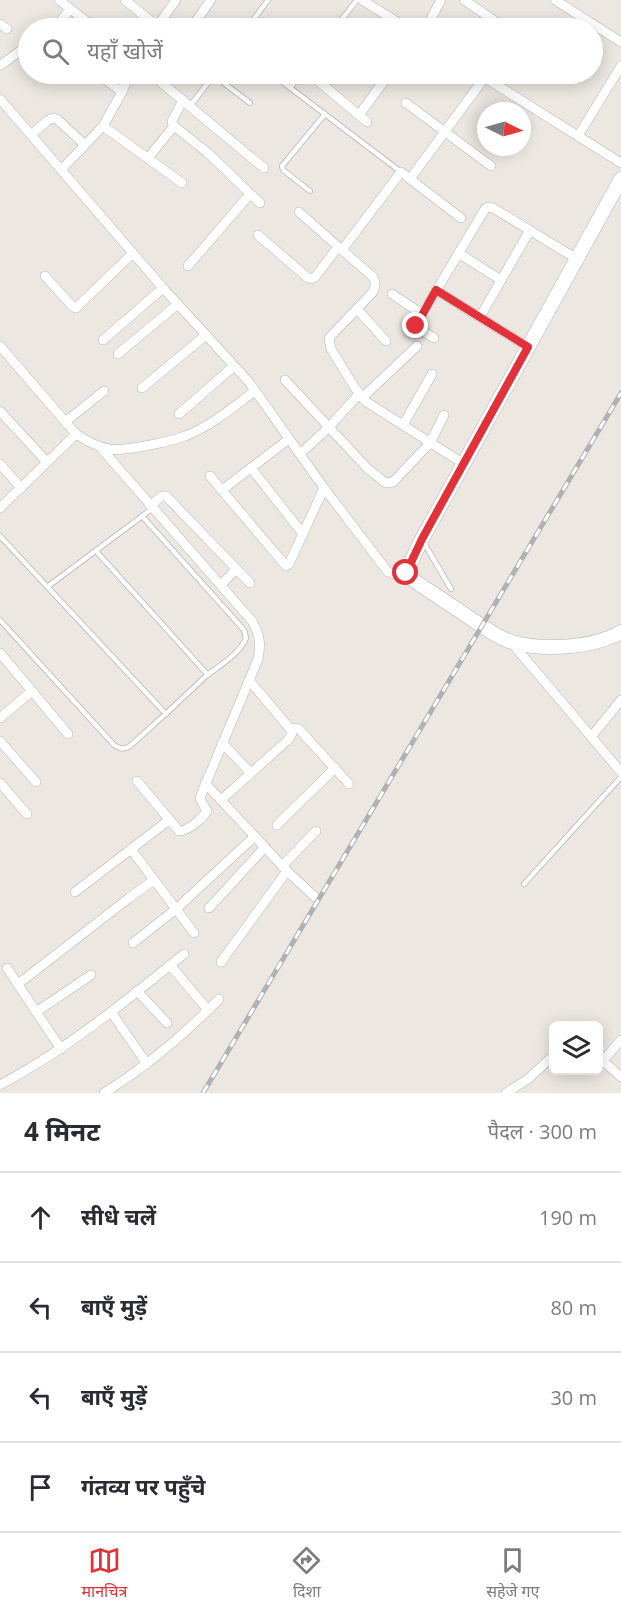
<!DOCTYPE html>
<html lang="hi">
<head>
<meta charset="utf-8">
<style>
  body { margin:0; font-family:"Open Sans","Noto Sans Devanagari",sans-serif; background:#f7f7f7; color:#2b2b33 }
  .controls { position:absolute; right:18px; bottom:18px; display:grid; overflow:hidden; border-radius:9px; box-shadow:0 3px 15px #0003 }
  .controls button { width:54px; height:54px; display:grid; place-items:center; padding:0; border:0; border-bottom:2px solid #e1e1e2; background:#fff; color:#2b2b33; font:30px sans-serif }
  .compass { position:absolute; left:477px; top:102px; width:54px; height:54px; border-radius:50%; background:#fff; box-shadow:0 3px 15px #0003; rotate:95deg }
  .stop { position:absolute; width:18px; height:18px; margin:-14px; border:4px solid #e23239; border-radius:50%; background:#fff }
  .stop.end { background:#e23239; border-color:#fff; box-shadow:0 2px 6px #0008 }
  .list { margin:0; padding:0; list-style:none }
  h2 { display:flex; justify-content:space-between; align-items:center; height:78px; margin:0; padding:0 24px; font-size:26px }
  h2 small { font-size:20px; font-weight:400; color:#7c7c81 }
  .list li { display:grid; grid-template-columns:39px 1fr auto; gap:18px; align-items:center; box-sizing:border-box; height:90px; padding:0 24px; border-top:2px solid #e1e1e2 }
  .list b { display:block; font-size:22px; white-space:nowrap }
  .list em { font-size:20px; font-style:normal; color:#7c7c81 }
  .icon { flex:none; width:33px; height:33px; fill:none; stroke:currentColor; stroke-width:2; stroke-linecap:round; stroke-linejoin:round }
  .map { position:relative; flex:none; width:621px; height:1093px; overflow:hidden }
  .search { position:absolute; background:#fff; box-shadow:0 3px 15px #0003; left:18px; right:18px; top:18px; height:66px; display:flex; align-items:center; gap:15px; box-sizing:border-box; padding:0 21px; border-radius:33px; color:#7c7c81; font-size:22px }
  .sheet { height:438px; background:#fff }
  nav { display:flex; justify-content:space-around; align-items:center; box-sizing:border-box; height:84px; border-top:2px solid #e1e1e2; background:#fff; font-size:16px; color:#7c7c81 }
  nav a { display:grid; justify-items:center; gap:3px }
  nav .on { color:#e23239 }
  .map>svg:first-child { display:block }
</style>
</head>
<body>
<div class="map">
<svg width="621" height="1093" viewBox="0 0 621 1093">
  <rect width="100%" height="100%" fill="#ece8e1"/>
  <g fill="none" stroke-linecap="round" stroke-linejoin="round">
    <defs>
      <g id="service">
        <path d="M247,28L268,0"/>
        <path d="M335,28L357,0"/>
        <path d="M212,74L250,103"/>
        <path d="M272,74L401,172"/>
        <path d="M291,87L301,74"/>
        <path d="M190,106L214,75"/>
        <path d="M310,191L283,170L282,166L325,114"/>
        <path d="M0,536L166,714"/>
        <path d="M423,541L451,589"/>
        <path d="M96,551L208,675"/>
        <path d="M47,587L153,508"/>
        <path d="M0,620L114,745C120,749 123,750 130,746C156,723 181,700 206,676C220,665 240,654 246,638L244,630L142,516"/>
        <path d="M524,884L621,777"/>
      </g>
      <g id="minor">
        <path d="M59,0L95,28"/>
        <path d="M125,0L158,27"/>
        <path d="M362,0L407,28"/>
        <path d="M464,0L505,28"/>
        <path d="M555,0L621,42"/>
        <path d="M0,24L7,29"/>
        <path d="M56,28L70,9"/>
        <path d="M156,28L176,0"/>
        <path d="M191,28L211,0"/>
        <path d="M426,28L441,0"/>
        <path d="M1,65L28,45"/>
        <path d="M98,74L122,92"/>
        <path d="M151,74L264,168"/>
        <path d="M310,74L367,122"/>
        <path d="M479,74L621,163"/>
        <path d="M0,99L163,288L249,382L324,488L388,572L397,575L406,572"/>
        <path d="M183,100L173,119L172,122L174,126L208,153L260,203"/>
        <path d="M406,103L491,166"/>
        <path d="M359,115L389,74"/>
        <path d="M103,126L182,183"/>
        <path d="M32,134L47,121L53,118L57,119L85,145"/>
        <path d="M578,136L621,66"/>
        <path d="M148,158L174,126"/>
        <path d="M61,170L103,126L122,92L129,74"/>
        <path d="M410,179L461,218"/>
        <path d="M299,212L342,250"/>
        <path d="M258,235L308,278L311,279L315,277L338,247"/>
        <path d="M458,253L501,280"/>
        <path d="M188,266L250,194"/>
        <path d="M45,276L73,307L76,308L133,253"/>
        <path d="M436,290L528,347"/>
        <path d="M392,294L422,314"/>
        <path d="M357,309L386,341"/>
        <path d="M480,317L530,230"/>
        <path d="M434,338L416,327L417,323L485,209L488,207L493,208L577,259"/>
        <path d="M103,340L163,288"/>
        <path d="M0,346L76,434C104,452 113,452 145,446C159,443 173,441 185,436C211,426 233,407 255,391"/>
        <path d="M118,354L178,304"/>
        <path d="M285,380L368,469L386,483L393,482L430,443L444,415"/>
        <path d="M142,388L206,335"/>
        <path d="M362,398L417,346"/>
        <path d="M0,411L47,462"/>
        <path d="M179,414L234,366"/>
        <path d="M65,422L104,391"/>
        <path d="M403,425L432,374"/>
        <path d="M100,447L252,621C260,635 261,644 258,659L201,795L200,799L207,811C202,819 188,831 179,831L137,781"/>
        <path d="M300,454L329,427L359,394"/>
        <path d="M0,464L21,488"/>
        <path d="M464,464L365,401L355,388L331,349L329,338L373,292C376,286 376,283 373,277L342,250L401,172L410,179L485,77"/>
        <path d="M251,468L303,534"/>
        <path d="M210,476L286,566L289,564L324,488"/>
        <path d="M222,490L289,439"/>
        <path d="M150,506L162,496H166L250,583"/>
        <path d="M0,508L76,434"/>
        <path d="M221,585L236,569"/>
        <path d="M511,642L621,772"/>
        <path d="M0,653L68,734"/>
        <path d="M0,718L32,691"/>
        <path d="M291,730L295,728L299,729L349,784"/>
        <path d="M591,737L621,700"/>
        <path d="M0,741L36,782"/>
        <path d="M222,743L251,773"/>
        <path d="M0,783L27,814"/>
        <path d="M205,783L287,871L315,897"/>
        <path d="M221,800L289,739L292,733L291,730L249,680"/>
        <path d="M277,825L335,768"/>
        <path d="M131,849L194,933"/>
        <path d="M282,866L316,831"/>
        <path d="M75,892L169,820"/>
        <path d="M209,908L265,847"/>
        <path d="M133,943L176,909L255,836"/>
        <path d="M221,962L287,871"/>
        <path d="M170,965L208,1010"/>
        <path d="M7,968L61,1049"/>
        <path d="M18,984L129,898L154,880"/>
        <path d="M137,991L167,1023"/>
        <path d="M36,1012L91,975"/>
        <path d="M111,1012L147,1064"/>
        <path d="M598,1060L607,1056L621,1040"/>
        <path d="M602,1060L621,1077"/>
        <path d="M0,1085C67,1049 125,1002 184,954"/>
        <path d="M104,1093C146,1067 184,1035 219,999"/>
        <path d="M506,1093L528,1079L554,1055"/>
      </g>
      <path id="secondary" d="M621,179L422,539L406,572L410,578C428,590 446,602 464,614C478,623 497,638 512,642C543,651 593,648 621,632"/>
    </defs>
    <!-- service casing -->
    <use href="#service" stroke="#b2b5b8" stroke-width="6"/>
    <!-- minor casing -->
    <use href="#minor" stroke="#b2b5b8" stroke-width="10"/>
    <!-- secondary casing -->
    <use href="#secondary" stroke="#b1b5b9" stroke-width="15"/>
    <!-- service -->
    <use href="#service" stroke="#fff" stroke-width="4.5"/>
    <!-- minor -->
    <use href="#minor" stroke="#fff" stroke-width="9"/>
    <!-- secondary -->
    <use href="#secondary" stroke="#fff" stroke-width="14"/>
    <defs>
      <path id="rail" d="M203,1093L621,393"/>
    </defs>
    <!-- rail casing -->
    <use href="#rail" stroke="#b0b1b2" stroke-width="5"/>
    <!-- rail -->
    <use href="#rail" stroke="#fff" stroke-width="3" stroke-dasharray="9" stroke-linecap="butt"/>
  </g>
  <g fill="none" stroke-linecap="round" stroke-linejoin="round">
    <!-- route -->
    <path stroke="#e23239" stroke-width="8" d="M406,573L422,539L528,347L436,290L416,326"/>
  </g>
</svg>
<div class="controls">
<button><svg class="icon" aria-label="layers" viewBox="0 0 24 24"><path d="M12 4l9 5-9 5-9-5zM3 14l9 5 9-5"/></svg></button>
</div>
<svg class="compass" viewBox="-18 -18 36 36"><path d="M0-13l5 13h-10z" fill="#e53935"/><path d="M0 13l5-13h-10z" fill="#7c7c81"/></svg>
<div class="stop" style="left:406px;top:573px"></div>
<div class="stop end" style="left:416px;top:326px"></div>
<div class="search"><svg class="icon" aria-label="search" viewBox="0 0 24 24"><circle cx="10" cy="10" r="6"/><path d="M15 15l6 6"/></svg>यहाँ खोजें</div>
</div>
<section class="sheet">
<h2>4 मिनट<small>पैदल · 300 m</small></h2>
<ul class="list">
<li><svg class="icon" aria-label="ahead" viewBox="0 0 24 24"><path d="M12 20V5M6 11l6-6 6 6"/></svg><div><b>सीधे चलें</b></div><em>190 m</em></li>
<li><svg class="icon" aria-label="left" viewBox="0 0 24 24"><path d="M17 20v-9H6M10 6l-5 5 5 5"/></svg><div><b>बाएँ मुड़ें</b></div><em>80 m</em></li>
<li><svg class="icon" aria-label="left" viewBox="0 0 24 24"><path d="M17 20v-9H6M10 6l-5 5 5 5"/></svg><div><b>बाएँ मुड़ें</b></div><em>30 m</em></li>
<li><svg class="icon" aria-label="arrive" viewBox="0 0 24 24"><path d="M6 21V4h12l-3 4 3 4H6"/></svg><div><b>गंतव्य पर पहुँचे</b></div></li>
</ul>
</section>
<nav>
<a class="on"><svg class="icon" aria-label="map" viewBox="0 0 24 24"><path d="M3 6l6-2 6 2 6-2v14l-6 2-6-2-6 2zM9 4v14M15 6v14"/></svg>मानचित्र</a>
<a><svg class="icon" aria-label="directions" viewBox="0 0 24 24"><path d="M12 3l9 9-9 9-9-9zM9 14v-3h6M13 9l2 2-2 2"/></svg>दिशा</a>
<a><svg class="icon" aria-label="saved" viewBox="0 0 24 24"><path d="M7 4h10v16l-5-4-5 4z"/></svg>सहेजे गए</a>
</nav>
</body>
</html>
